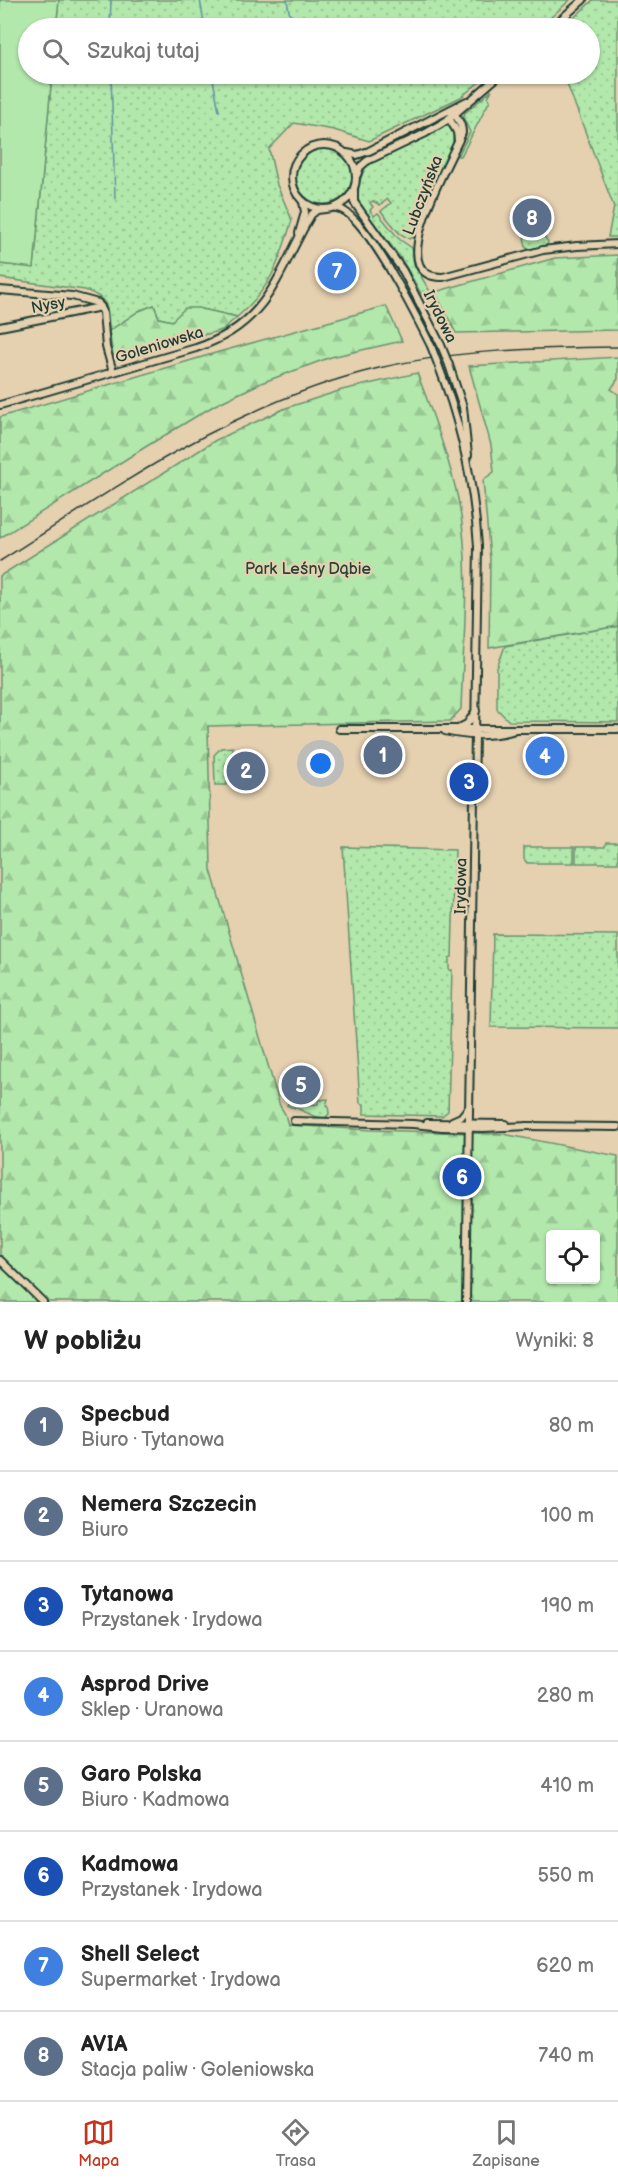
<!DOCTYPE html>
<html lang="pl">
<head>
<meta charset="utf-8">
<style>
  body { margin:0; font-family:"Balsamiq Sans",sans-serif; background:#f2f2f2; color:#222 }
  .controls { position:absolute; right:18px; bottom:18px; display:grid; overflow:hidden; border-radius:6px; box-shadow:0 2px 4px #0004 }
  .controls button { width:54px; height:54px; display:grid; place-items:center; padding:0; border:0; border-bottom:2px solid #e0e0e0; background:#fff; color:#222; font:30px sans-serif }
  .you { position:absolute; left:321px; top:764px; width:21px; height:21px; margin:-15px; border:4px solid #fff; border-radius:50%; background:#1a73e8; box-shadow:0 0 0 9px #1a73e833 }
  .badge { display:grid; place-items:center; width:39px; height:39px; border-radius:50%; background:#c8321e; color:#fff; font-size:20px; font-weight:700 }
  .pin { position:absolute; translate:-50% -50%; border:3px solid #fff; box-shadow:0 2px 6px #0006 }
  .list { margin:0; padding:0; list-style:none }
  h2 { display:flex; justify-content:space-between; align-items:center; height:78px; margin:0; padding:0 24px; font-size:26px }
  h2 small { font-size:20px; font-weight:400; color:#767676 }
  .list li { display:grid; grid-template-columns:39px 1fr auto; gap:18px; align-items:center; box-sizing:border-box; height:90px; padding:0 24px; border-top:2px solid #e0e0e0 }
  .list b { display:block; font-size:22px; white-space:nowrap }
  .list p { margin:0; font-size:20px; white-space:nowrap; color:#767676 }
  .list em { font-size:20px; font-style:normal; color:#767676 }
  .icon { flex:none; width:33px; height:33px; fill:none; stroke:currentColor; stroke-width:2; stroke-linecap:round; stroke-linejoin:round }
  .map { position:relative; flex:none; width:618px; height:1302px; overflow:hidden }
  .search { position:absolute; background:#fff; box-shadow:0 2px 4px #0004; left:18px; right:18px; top:18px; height:66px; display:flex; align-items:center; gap:15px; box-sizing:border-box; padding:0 21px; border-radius:33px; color:#767676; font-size:22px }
  .sheet { height:798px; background:#fff }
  nav { display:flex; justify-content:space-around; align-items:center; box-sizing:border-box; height:84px; border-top:2px solid #e0e0e0; background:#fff; font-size:16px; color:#767676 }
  nav a { display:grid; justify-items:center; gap:3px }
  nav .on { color:#c8321e }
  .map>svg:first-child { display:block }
</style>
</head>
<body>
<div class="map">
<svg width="618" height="1302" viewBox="0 0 618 1302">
  <defs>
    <pattern id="grass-dots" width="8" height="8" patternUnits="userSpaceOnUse" patternTransform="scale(1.5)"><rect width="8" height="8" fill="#b2e8ab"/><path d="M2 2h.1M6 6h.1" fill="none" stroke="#99c894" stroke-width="1.8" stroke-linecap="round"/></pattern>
    <pattern id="forest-firs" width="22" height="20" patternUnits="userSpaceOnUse" patternTransform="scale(1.5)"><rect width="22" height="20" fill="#b2e8ab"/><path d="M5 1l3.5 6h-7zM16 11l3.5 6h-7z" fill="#99c894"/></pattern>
  </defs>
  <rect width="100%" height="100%" fill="#e5d0af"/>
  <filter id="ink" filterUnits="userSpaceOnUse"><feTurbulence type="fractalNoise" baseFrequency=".0167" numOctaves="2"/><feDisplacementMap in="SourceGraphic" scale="12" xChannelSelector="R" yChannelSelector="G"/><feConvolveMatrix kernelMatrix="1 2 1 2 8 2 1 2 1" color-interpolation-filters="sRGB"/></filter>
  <g filter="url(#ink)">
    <!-- grass -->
    <g fill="url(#grass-dots)" stroke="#689270" stroke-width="1.5">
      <path d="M59,0H570L539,28H56Z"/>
      <path d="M593,0H618V237H608L614,207L564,76L572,74H590V28H578L577,26L563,28Z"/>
      <path d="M52,74H489L461,97L369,141L334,130L294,123L269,149L277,185L292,220C279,262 272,287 237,317L198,308L172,321L159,318L154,305L139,311L109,331C108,307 110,299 85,290L0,278V264L34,267Z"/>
      <path d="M492,90L488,97L490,100L461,156H458L470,132L463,117L465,113Z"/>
      <path d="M444,126H448L453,131V144L429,196L414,237L409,239L399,233L381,211L391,203L388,199L380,205L373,201L370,203L373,207L370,210L374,216L378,213L399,239L412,248L414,265L431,293L422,295L402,260L359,203C356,193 361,172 368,164Z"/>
      <circle cx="324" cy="176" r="28"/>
      <path d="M520,214H529L528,220L539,229L548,242L547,245L530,249L526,248Z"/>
      <path d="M618,626V722L509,721L497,709V668L505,646Z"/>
      <path d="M233,747V762L226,763L227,785H215L214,755L221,748Z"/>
      <path d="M606,843H618V863H576V847H605Z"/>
      <path d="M343,847L455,850L452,957L449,958V970H452L448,1111L442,1116L364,1114V1104L360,1103Z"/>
      <path d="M524,847H574V863H527L524,859Z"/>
      <path d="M493,934L618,935V1028L491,1027Z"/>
      <path d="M328,1099L326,1105H328L329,1114L325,1118C314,1117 311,1115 301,1110C296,1107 292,1108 287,1105L289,1102H294L295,1106L318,1104V1100Z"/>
    </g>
    <!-- forest -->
    <g fill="url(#forest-firs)" stroke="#689270" stroke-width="1.5" fill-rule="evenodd">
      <path d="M618,255V330L456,333L435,292L555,258Z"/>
      <path d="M154,305L159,318L172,321L185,308H198L237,317L222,330L119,358L113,355L109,331L139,311Z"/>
      <path d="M386,306L402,341L331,357L261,383L215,405L147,446L0,538V417L219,352Z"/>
      <path d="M618,357V379L611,389L618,394V626L489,648L490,559L483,480L494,472L491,445L469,366Z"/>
      <path d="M417,373C433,414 449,457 458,499C472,568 463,640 461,709L450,721L208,726L211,870L280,1106L285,1114L288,1125L371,1130L503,1134L618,1156V1302H0V576L216,440L286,408L342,390ZM550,1234H596V1280H550Z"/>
    </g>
    <!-- garden -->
    <path fill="#b2e8ab" stroke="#689270" stroke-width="1.5" d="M0,0H59L56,28H28V74H52L34,268L0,264Z"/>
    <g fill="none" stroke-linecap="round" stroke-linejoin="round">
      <!-- stream -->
      <g stroke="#6092a2" stroke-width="1.5">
        <path d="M200,0L205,28"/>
        <path d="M287,0L292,28"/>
        <path d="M110,28L111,0"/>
        <path d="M111,74L115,199"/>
        <path d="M212,74L219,111"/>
        <path d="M300,74L302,84"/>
      </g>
      <defs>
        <g id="minor">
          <path d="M551,28L583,0"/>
          <path d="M449,111C457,115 462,124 462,133C453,157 379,279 443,277L543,250L577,246L618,244"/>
          <path d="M449,118L457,132L458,141"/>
          <circle cx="324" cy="177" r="32"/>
          <path d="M347,153L357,155L369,151L467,101"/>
          <path d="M357,175L360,167L367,161L426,133L449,119L501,74"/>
          <path d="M354,191V202L403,271L441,345"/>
          <path d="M336,208C363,209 418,320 431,346"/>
          <path d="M299,233L305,212L303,202"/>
          <path d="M0,290L72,296L98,303L103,312L106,347L113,372"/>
          <path d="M0,327L101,307"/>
          <path d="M449,365L463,407L468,455"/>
          <path d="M439,367C461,424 474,485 478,546L466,1302"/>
          <path d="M0,405L196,348C269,324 277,274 311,215L317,210L325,209"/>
          <path d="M461,727L467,724L476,711"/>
          <path d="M339,729H618"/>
          <path d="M445,731C464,736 492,737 512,731"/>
          <path d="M294,1121L413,1124L442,1127L483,1128L529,1126"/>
          <path d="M452,1121L461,1117L469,1107"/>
          <path d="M427,1123L506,1124"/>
          <path d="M526,1126L618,1127"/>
          <path d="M0,1260L43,1302"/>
        </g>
      </defs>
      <!-- minor casing -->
      <use href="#minor" stroke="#1f3d34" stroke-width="10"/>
      <!-- minor -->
      <use href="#minor" stroke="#e5d0af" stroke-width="6"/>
      <!-- rail -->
      <path stroke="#1f3d34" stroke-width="1.5" d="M0,561C120,485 238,401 379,368C457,350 538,348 618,347"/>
      <defs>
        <g id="minor-bridge">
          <path d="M441,345L449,365"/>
          <path d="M431,346L439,367"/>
        </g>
      </defs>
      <!-- minor-bridge casing -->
      <use href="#minor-bridge" stroke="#1f3d34" stroke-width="10" stroke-linecap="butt"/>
      <!-- minor-bridge -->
      <use href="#minor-bridge" stroke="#e5d0af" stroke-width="6"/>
    </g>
  </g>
  <g text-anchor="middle" stroke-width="4.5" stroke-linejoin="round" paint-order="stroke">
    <!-- street labels -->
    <g font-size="16" fill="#1f3d34" stroke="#e5d0af">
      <text transform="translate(422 195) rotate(-69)" y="6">Lubczyńska</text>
      <text transform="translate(48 304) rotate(-11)" y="6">Nysy</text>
      <text transform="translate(441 316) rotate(64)" y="6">Irydowa</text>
      <text transform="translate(159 344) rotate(-17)" y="6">Goleniowska</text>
      <text transform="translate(460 886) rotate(-89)" y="6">Irydowa</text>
    </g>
    <!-- park labels -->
    <g font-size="16" fill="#26463a" stroke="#e5d0af">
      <text x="308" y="574">Park Leśny Dąbie</text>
    </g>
  </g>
</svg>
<div class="controls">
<button><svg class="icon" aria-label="locate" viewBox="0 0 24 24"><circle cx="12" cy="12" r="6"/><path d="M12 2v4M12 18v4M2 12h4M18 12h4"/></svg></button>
</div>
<div class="you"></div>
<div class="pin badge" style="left:383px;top:755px;background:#5c6f8a">1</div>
<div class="pin badge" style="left:246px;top:771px;background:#5c6f8a">2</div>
<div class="pin badge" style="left:469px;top:782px;background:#1a4fb4">3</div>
<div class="pin badge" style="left:545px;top:756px;background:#3f7fe0">4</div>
<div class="pin badge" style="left:301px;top:1085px;background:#5c6f8a">5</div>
<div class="pin badge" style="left:462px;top:1177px;background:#1a4fb4">6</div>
<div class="pin badge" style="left:337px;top:271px;background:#3f7fe0">7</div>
<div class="pin badge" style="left:532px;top:218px;background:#5c6f8a">8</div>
<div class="search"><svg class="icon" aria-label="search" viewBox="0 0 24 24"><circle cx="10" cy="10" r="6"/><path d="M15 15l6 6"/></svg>Szukaj tutaj</div>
</div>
<section class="sheet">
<h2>W pobliżu<small>Wyniki: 8</small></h2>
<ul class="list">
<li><span class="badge" style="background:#5c6f8a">1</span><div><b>Specbud</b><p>Biuro · Tytanowa</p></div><em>80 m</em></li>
<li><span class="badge" style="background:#5c6f8a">2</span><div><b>Nemera Szczecin</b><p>Biuro</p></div><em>100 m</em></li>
<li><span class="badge" style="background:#1a4fb4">3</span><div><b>Tytanowa</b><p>Przystanek · Irydowa</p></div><em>190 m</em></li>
<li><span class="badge" style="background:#3f7fe0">4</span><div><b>Asprod Drive</b><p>Sklep · Uranowa</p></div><em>280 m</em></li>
<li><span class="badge" style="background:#5c6f8a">5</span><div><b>Garo Polska</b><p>Biuro · Kadmowa</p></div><em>410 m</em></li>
<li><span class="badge" style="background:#1a4fb4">6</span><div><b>Kadmowa</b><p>Przystanek · Irydowa</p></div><em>550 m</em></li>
<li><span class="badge" style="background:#3f7fe0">7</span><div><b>Shell Select</b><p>Supermarket · Irydowa</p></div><em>620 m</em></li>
<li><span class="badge" style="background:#5c6f8a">8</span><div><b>AVIA</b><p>Stacja paliw · Goleniowska</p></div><em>740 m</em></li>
</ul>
</section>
<nav>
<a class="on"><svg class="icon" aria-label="map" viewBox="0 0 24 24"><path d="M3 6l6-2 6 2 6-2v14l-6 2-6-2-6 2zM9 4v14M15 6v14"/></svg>Mapa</a>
<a><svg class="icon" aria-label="directions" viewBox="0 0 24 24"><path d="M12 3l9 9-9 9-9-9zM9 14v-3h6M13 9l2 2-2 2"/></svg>Trasa</a>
<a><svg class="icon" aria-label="saved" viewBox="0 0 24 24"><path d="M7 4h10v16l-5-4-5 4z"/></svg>Zapisane</a>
</nav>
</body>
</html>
